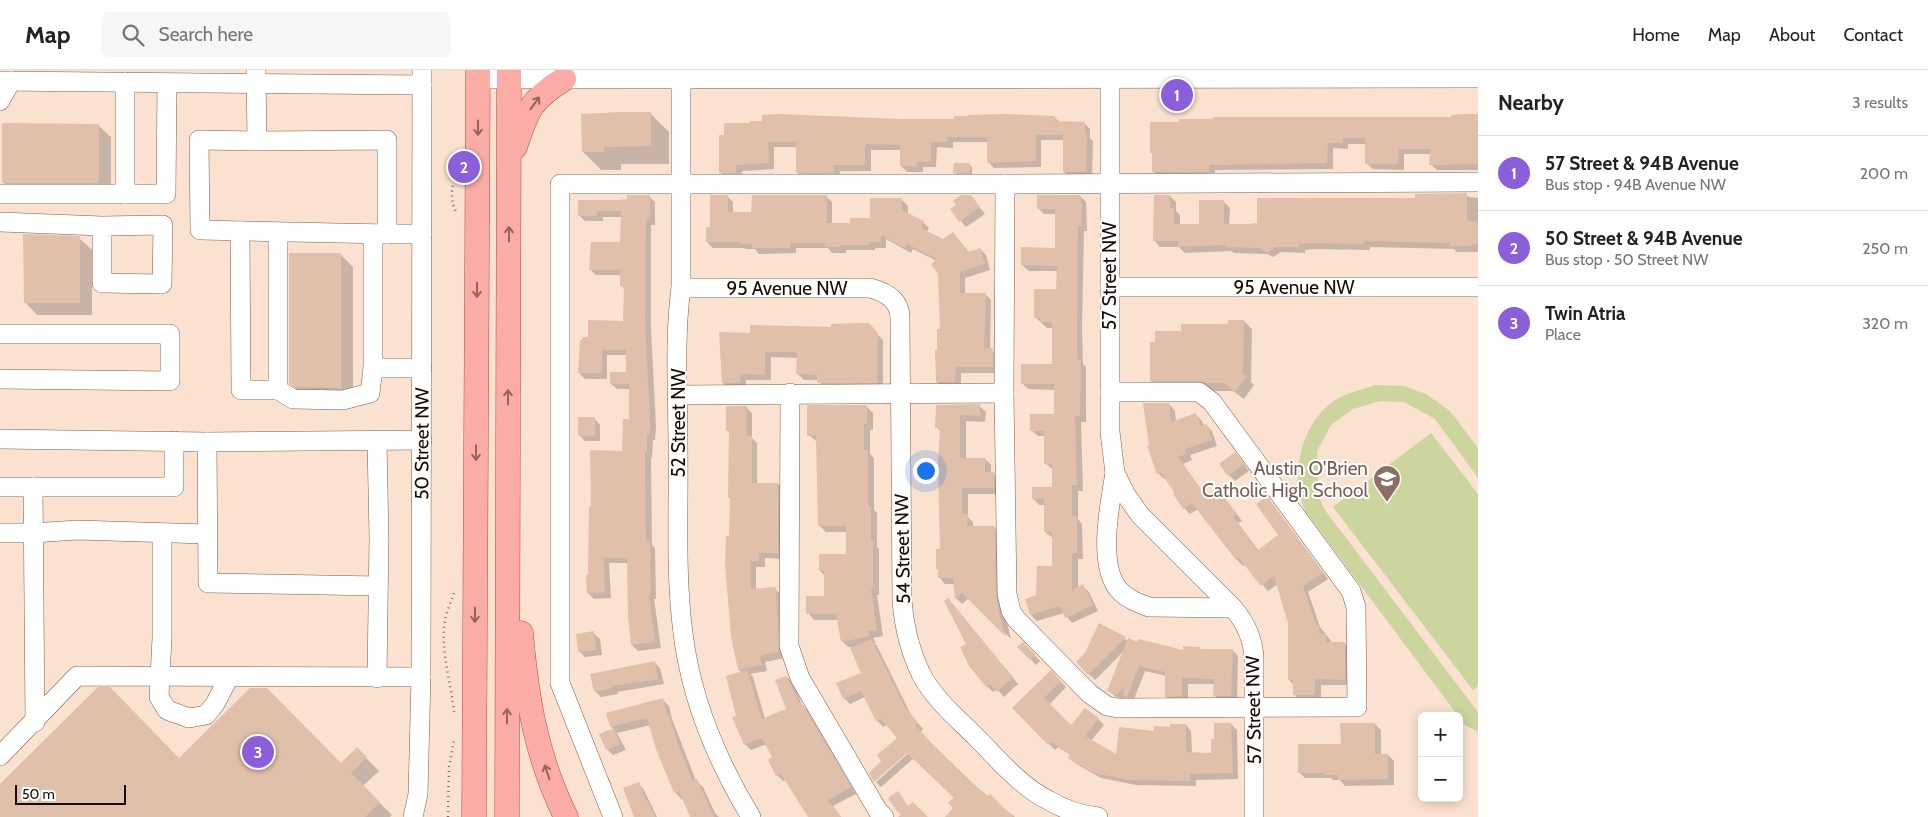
<!DOCTYPE html>
<html lang="en">
<head>
<meta charset="utf-8">
<style>
  body { margin:0; font-family:Cabin,sans-serif; background:#f6f6f6; color:#222 }
  .controls { position:absolute; right:15px; bottom:15px; display:grid; overflow:hidden; border-radius:8px; box-shadow:0 2px 12px #0003 }
  .controls button { width:45px; height:45px; display:grid; place-items:center; padding:0; border:0; border-bottom:1px solid #e0e0e0; background:#fff; color:#222; font:25px sans-serif }
  .scale { position:absolute; left:15px; bottom:12px; width:111px; box-sizing:border-box; padding-left:5px; border:2px solid #150b04; border-top:0; font-size:14px; line-height:18px; white-space:nowrap; color:#150b04; -webkit-text-stroke:4px #fff; paint-order:stroke }
  .you { position:absolute; left:925px; top:400px; width:18px; height:18px; margin:-12px; border:4px solid #fff; border-radius:50%; background:#1a73e8; box-shadow:0 0 0 8px #1a73e833 }
  .badge { display:grid; place-items:center; width:32px; height:32px; border-radius:50%; background:#8a5fd9; color:#fff; font-size:16px; font-weight:700 }
  .pin { position:absolute; translate:-50% -50%; border:2px solid #fff; box-shadow:0 1px 5px #0006 }
  .list { margin:0; padding:0; list-style:none }
  h2 { display:flex; justify-content:space-between; align-items:center; height:65px; margin:0; padding:0 20px; font-size:21px }
  h2 small { font-size:16px; font-weight:400; color:#767676 }
  .list li { display:grid; grid-template-columns:32px 1fr auto; gap:15px; align-items:center; box-sizing:border-box; height:75px; padding:0 20px; border-top:1px solid #e0e0e0 }
  .list b { display:block; font-size:19px; white-space:nowrap }
  .list p { margin:0; font-size:16px; white-space:nowrap; color:#767676 }
  .list em { font-size:16px; font-style:normal; color:#767676 }
  .icon { flex:none; width:28px; height:28px; fill:none; stroke:currentColor; stroke-width:2; stroke-linecap:round; stroke-linejoin:round }
  .map { position:relative; flex:none; width:1478px; height:747px; overflow:hidden }
  header { display:flex; align-items:center; gap:30px; box-sizing:border-box; height:70px; padding:0 25px; background:#fff; border-bottom:1px solid #e0e0e0 }
  header strong { font-size:24px }
  nav { display:flex; gap:28px; margin-inline-start:auto; font-size:18px }
  .search { width:350px; height:45px; background:#f6f6f6; display:flex; align-items:center; gap:12px; box-sizing:border-box; padding:0 18px; border-radius:8px; color:#767676; font-size:19px }
  main { display:flex }
  aside { flex:1; background:#fff }
  .map>svg:first-child { display:block }
</style>
</head>
<body>
<header>
<strong>Map</strong>
<div class="search"><svg class="icon" aria-label="search" viewBox="0 0 24 24"><circle cx="10" cy="10" r="6"/><path d="M15 15l6 6"/></svg>Search here</div>
<nav><a>Home</a><a>Map</a><a>About</a><a>Contact</a></nav>
</header>
<main>
<div class="map">
<svg width="1478" height="747" viewBox="0 0 1478 747">
  <rect width="100%" height="100%" fill="#fbe1d0"/>
  <!-- green -->
  <g fill="#cbd59d">
    <path d="M1375,315L1404,316L1426,324L1450,341L1478,378V408L1435,349L1404,332L1380,331L1353,339L1331,355L1317,381L1319,426L1324,439L1478,642V662L1465,655L1305,441C1303,434 1299,426 1298,418C1296,385 1307,349 1335,330C1346,323 1362,320 1375,315Z"/>
    <path d="M1431,363L1478,424V616L1473,620L1333,437Z"/>
  </g>
  <!-- shadow -->
  <g fill="#0003">
    <path d="M651,44L669,62V94H621V100H601L583,82Z"/>
    <path d="M1478,45V100H1437L1431,94V84H1404V100L1373,99L1366,93L1367,74H1348V79L1333,78V99L1215,100V108L1159,107L1153,101V84L1151,82Z"/>
    <path d="M1055,48L1060,52L1084,53L1090,59V68L1093,71L1092,108H1070L1064,102V70H1041V97L994,98L988,92V72H953V78L937,77L936,97H923V102H907L901,96V80H871V101H840V108H803L797,102V77H774V99L742,101L741,108H726L720,102V66L899,50Z"/>
    <path d="M98,55L111,67V125H16L3,112Z"/>
    <path d="M969,94L972,97V105H957L955,102Z"/>
    <path d="M1466,125L1469,127L1478,128V182H1457L1454,179L1370,177V180L1315,179L1305,180V183L1281,182L1273,187L1267,184L1234,183L1231,181L1185,183L1179,177H1160L1154,170L1170,126L1176,132V141L1180,145V155H1200L1224,132L1230,138L1229,155H1247L1416,129Z"/>
    <path d="M649,126L655,132V155H651V259L656,356L655,370H653L652,388H651L652,475L655,478L656,529H654L661,578L638,581L632,575L628,493H609L611,528L594,529L588,523L624,382L630,350V319H617L611,314L627,303V285H607V309H585L579,303L590,268L624,252L625,219L621,215V205H596L590,199L622,174V147H603V151H585L579,145L619,131Z"/>
    <path d="M727,126L733,132V143H753L826,126L832,132V154H851L871,150L902,130L908,136V144L923,152L929,158L927,162L943,171L953,163L969,183L980,179L986,185L990,200L965,208V224H985L991,230L990,280H992L998,286V303H961V318H943L937,312L941,260L940,204L937,191L913,179L911,183L886,169V178H875V180H846V183H832L828,178H796V183L759,184L755,179H746L744,178H713L707,172L711,158Z"/>
    <path d="M971,126L985,144L966,157L952,140Z"/>
    <path d="M1080,126L1086,132L1087,161H1084L1082,260L1083,294L1086,297V352H1081L1083,421H1078V449L1082,454L1083,489H1078V518L1083,516L1089,522L1098,541L1072,553L1064,543L1037,551L1031,545L1038,526L1053,497V468L1045,462V435H1039L1033,428L1053,419V400L1045,393V366H1038L1031,360L1055,345V320L1028,319L1022,313L1053,295V258H1047L1035,247L1057,220L1058,201H1029L1022,195L1056,179V144H1044L1038,138Z"/>
    <path d="M79,168L92,180V245H37L25,232Z"/>
    <path d="M341,185L353,197V330L303,326L290,313Z"/>
    <path d="M1244,251L1252,259L1251,312L1254,315L1244,329L1233,321H1215L1208,318H1159L1151,310L1182,262Z"/>
    <path d="M832,258L874,261L883,270V318L825,319L818,310H804L798,304V288L771,287V310H746V319H729L723,313L751,264Z"/>
    <path d="M1169,334L1175,341L1176,352L1196,345L1202,351L1204,356L1206,355L1212,361L1217,376L1190,385L1192,390L1183,394L1207,428L1223,426L1242,451L1238,453L1259,481L1279,465L1267,427L1328,509L1308,522L1320,557L1331,571V574H1345L1351,580V615H1321V630H1300L1294,624V615L1289,610V553L1278,514L1268,521L1245,494L1243,496L1237,490L1198,439L1190,444L1184,438L1166,409H1164L1158,403Z"/>
    <path d="M866,336L873,343V360H870V384L874,388V440L877,443V477L879,479V525H877L883,566L873,568L876,573H874L877,576L911,645L923,659L920,662L977,718L1015,747H947L955,738V728L914,688L881,717L876,712L912,680L883,691L899,668L888,654L883,657L877,650L865,627L850,634L844,628L863,604L851,577H848L842,571L838,550H814L808,543L826,527V506L820,501L847,485V462H826L819,455L817,372L809,365Z"/>
    <path d="M937,336H979L986,342L985,352L966,351V389H985L991,395V403H993L1000,410V424H968V447L973,452V457H994L1001,464L1002,532L1011,569L969,528L962,534L956,528L955,514H945L939,507V500L937,498L941,480V362L937,357Z"/>
    <path d="M746,337L752,343V368L757,373V414H778L784,420V489L765,488V497H756V520L775,519L781,525L785,588L765,592L767,601L750,604L753,607L765,649L787,639V607L793,613L802,635L807,640L856,724L833,736L841,747H811L786,710L783,711L777,705L770,690L774,688L767,674L751,680L745,674L737,647L742,603L739,600L731,467L730,364L727,360Z"/>
    <path d="M594,348L600,355V371H585L579,365Z"/>
    <path d="M1241,390L1249,401L1235,411L1229,405Z"/>
    <path d="M954,536L1018,614L1004,627L997,619L993,622L987,616L968,575Z"/>
    <path d="M1099,554L1128,571L1138,574L1184,581L1199,578L1202,580L1233,581L1238,586L1237,632H1220L1215,626V614H1188V632H1172L1166,626V606L1145,601L1133,632H1130L1125,627L1123,630L1115,626L1109,621L1124,581L1095,610L1077,592L1086,584Z"/>
    <path d="M593,563L600,569L602,585L585,587L579,581Z"/>
    <path d="M1023,573L1040,591L1036,595L1021,579Z"/>
    <path d="M654,592L660,598L664,614L617,622L618,624L601,627L595,621Z"/>
    <path d="M1051,602L1066,617L1049,635L1071,657L1098,649L1104,655L1091,671L1117,686L1155,662L1186,655L1191,661L1192,684H1212L1215,670L1231,654L1237,660L1238,709L1196,710V716L1136,715L1101,708L1075,693L1069,688L1071,685L1058,677L1055,680L1014,638Z"/>
    <path d="M663,630L669,636L672,649L696,711L703,717L715,743L719,747H691L683,728L681,729L675,722L651,655L617,663L626,680L613,685L607,679L614,659L611,657Z"/>
    <path d="M1375,654L1381,660V685H1388L1394,691V715L1345,716L1340,710H1333L1331,708H1305L1299,702Z"/>
    <path d="M357,679L379,701L363,716L392,745L390,747H0V716L180,689L341,694Z"/>
    <path d="M638,713L644,720L657,747H635Z"/>
  </g>
  <!-- building -->
  <g fill="#e0bfab">
    <path d="M622,42H651V76L604,77V82H582L581,44Z"/>
    <path d="M779,44L899,49H954V46H968V45L1005,44L1055,46V51L1085,52V63H1087L1086,102H1063V65H1036V91L987,93V67H947V72H931V92H917V97L900,96V75L865,74V95H834V103H796V72H768L769,93L736,95V103H719V65H724V53H750V51H762V45Z"/>
    <path d="M1462,44H1478V94L1429,95L1430,79H1399L1398,94H1365V68H1343V73H1328L1327,93L1209,95V102H1152V83H1150V52H1179V49H1213V47H1451V45Z"/>
    <path d="M2,53L99,54V113H2Z"/>
    <path d="M954,93H970V103H953Z"/>
    <path d="M1467,123V151L1478,152V174H1471V176H1450V173L1364,171V174L1308,173L1299,174V177H1275L1269,182H1265L1260,178L1226,177V175L1178,177V171H1153L1154,125H1170V138H1174V154H1199V130H1224V154H1247L1257,153V128H1415V124Z"/>
    <path d="M627,125H650V149H646L645,252L650,350V364H647V382H645V413L646,471H650L651,523L649,524L655,572L631,575L628,547L627,488H604L605,522L587,523L586,505H588L589,436H591L590,380L622,381L623,349H629V314H610V302H626V280H602V303H578L580,270H582V267H588V250L623,251L624,216H620V200H589L591,172H620L621,141H597V146H578V130H619L627,129Z"/>
    <path d="M710,125H728V142H751L752,125H827V153H850V148H870V128H902V140L924,151L921,158L943,169L953,162L969,182L980,178L985,194L960,202V223H986L984,278H993V297H956L955,312H936L935,280H937V259H940L938,204L931,194L937,189L907,174L905,178L881,165V172H869V175H841V177H825V173H791L790,178H752V174H739V172H706V157H710Z"/>
    <path d="M961,125H971L980,137L959,152L950,139L956,135L953,131Z"/>
    <path d="M1037,125H1080L1082,136L1081,156H1078L1077,253V289L1081,290L1080,346H1075L1077,415H1072V446H1077V483H1072V520L1083,514L1093,535L1065,548L1060,536L1030,545L1025,529L1036,525L1037,496H1052V462H1044V429H1032V417H1052V394H1044V361H1030V344H1054V314H1021V294H1052V252H1040V248H1034V219H1056L1057,196L1021,195V177L1055,178V139H1037Z"/>
    <path d="M23,164L80,166V233H24Z"/>
    <path d="M289,183H341V318L295,317L289,314Z"/>
    <path d="M1228,250H1244L1243,304L1247,306L1235,322L1224,313H1206L1199,311H1150V272H1155V261H1181V254H1228Z"/>
    <path d="M859,253H869L878,263L877,313H817V305L796,304L797,282H765V305L741,304L740,313H722L719,262L750,263V255L831,257V254Z"/>
    <path d="M1143,333H1169L1171,352L1196,343L1201,356L1207,354L1212,370L1185,379L1186,384L1178,387L1206,427L1217,418L1237,444L1233,447L1258,480L1278,465L1256,434L1267,426L1323,503L1303,516L1316,555H1319V563L1326,564V572H1345V610L1315,609V625H1293V610H1288V553L1274,506L1261,516L1239,488L1236,490L1192,433L1183,439L1173,424L1175,423L1161,403L1157,404L1147,376L1149,375Z"/>
    <path d="M980,334V346L960,345V388H985V402H994V418H962V444H968L967,456H995L996,524L999,543L1006,567L962,523L955,529L953,508H938V499H936V479H940L938,397L940,358H935L936,335Z"/>
    <path d="M807,335H867V354H864V380H868V436H871V471H873V519H871L877,560L868,561L870,566L841,572L836,544H806V526H824V501H819V484H846V456H818L816,365L807,366Z"/>
    <path d="M726,336H747L746,366H752V413H778V483H759V491H750L751,519L776,517L779,582L760,586L762,595L738,600L731,567L725,494L726,466H729L730,428H728L729,361H726Z"/>
    <rect x="578" y="347" width="17" height="19"/>
    <path d="M1235,382L1244,394L1228,406L1219,394Z"/>
    <path d="M948,528L997,588L1000,594L1001,593L1013,607L997,622L990,614L986,617L969,596L960,577L966,574L944,531Z"/>
    <path d="M1099,553L1126,567L1088,605L1076,592L1085,583Z"/>
    <path d="M594,561L596,580L578,582L576,564Z"/>
    <path d="M1128,568L1137,572L1138,569L1183,580V576L1200,577V579H1233L1231,626H1213L1214,609L1182,608V626L1165,627V602L1139,596L1127,627L1123,626L1124,616L1117,625L1107,621Z"/>
    <path d="M871,569L905,637L918,653L915,655L937,679L977,717L988,726L990,724L1013,747H945L953,738L948,733L954,728L907,683L874,712L869,703L881,691L877,685L897,668L881,649L876,651L861,621L843,629L836,613L861,603L850,578Z"/>
    <path d="M1023,572L1035,584L1030,590L1017,577Z"/>
    <path d="M655,591L658,609L612,616V618L594,622L590,604Z"/>
    <path d="M747,600L762,649L786,639L775,610L787,606L799,633L801,632L851,717L828,730L841,747H808L781,704L776,706L768,690L772,687L762,668L744,675L732,647L736,646L726,606Z"/>
    <path d="M1051,600L1061,611L1044,628L1071,655L1085,638L1099,648L1085,666L1116,684L1119,657L1154,661V656L1170,657V654H1186V682L1211,683V669H1214V653H1231L1233,703L1190,704V711L1129,710L1094,703L1068,688L1070,684L1051,672L1048,675L1012,638Z"/>
    <path d="M98,617H110L179,688L250,618H267L341,693L357,677L367,687L351,703L380,732L365,747H0V714Z"/>
    <path d="M663,628L667,644H669L679,677L693,711L697,709L714,747H690L679,721L674,723L656,679L647,648L610,657L606,643Z"/>
    <path d="M1340,653H1375V684H1388V709L1338,710V705H1325V703H1298V674H1341Z"/>
    <path d="M614,658L620,674L606,680L599,664Z"/>
    <path d="M639,712L646,731L647,730L655,747H634L623,718Z"/>
    <path d="M898,721L908,736L913,732L928,747H898L901,744L897,741L888,728Z"/>
  </g>
  <g fill="none" stroke-linecap="round" stroke-linejoin="round">
    <defs>
      <g id="minor">
        <path d="M256,0L257,71L387,70V164L200,160L199,70L257,71"/>
        <path d="M1110,8V362L1115,403L1126,425L1140,445L1233,538C1246,553 1253,568 1254,588V747"/>
        <path d="M478,9L1478,8"/>
        <path d="M681,10V218C674,268 678,327 678,378C679,439 675,502 683,563C691,629 717,691 751,747"/>
        <path d="M0,11L422,15"/>
        <path d="M125,12V124H166L167,13"/>
        <path d="M0,31L11,11"/>
        <path d="M1005,114L1004,323L1007,524L1011,541L1016,549L1090,624L1107,636L1118,638L1357,637L1356,537L1351,521L1212,332L1199,322H1110"/>
        <path d="M0,124H125"/>
        <path d="M0,152L102,156L163,155L162,214L102,213V156"/>
        <path d="M240,161L241,320H278"/>
        <path d="M278,162V320L293,329L343,330L370,323L373,298V164"/>
        <path d="M387,164H422"/>
        <path d="M1110,217H1478"/>
        <path d="M681,218H870C886,222 900,230 900,248L902,531C904,556 910,581 921,604C934,629 957,648 976,667C998,689 1020,716 1048,730C1063,739 1081,745 1098,747"/>
        <path d="M0,264H170V311L0,309"/>
        <path d="M373,298H422"/>
        <path d="M790,323L789,576L800,608L878,741L884,747"/>
        <path d="M678,325L1004,323"/>
        <path d="M0,369L207,372"/>
        <path d="M1115,403C1110,433 1097,495 1119,520C1127,529 1138,533 1149,537L1233,538"/>
        <path d="M0,417H174V371"/>
        <path d="M33,417L35,652"/>
        <path d="M0,463H33L77,460L206,464"/>
        <path d="M162,463V568L159,627L167,640L189,648L206,645L215,634L229,607"/>
        <path d="M378,516L208,513L207,372L422,370"/>
        <path d="M377,608L379,468L377,371"/>
        <path d="M0,686L77,606L421,607"/>
        <path id="s1" d="M413,747L418,724L421,607L422,0"/>
        <path d="M613,747L560,613V114H1005L1478,112"/>
      </g>
      <g id="major">
        <path d="M515,77C527,41 530,30 564,9"/>
        <path d="M521,563C527,630 536,686 566,747"/>
        <path d="M474,747L478,0"/>
        <path d="M507,747L509,0"/>
      </g>
    </defs>
    <!-- minor casing -->
    <use href="#minor" stroke="#795e4a" stroke-width="20"/>
    <!-- major casing -->
    <use href="#major" stroke="#a95047" stroke-width="25"/>
    <!-- path -->
    <g stroke="#806f63" stroke-width="2.5" stroke-dasharray="1 4" stroke-linecap="butt">
      <path d="M457,96C454,117 447,124 457,144"/>
      <path d="M454,642C451,612 440,580 445,550C447,540 452,530 455,520"/>
      <path d="M448,747L449,697L454,670"/>
    </g>
    <!-- minor -->
    <use href="#minor" stroke="#fff" stroke-width="19"/>
    <!-- major -->
    <use href="#major" stroke="#fbaca6" stroke-width="24"/>
  </g>
  <!-- one-way arrows -->
  <defs><path id="oneway-shaft" d="M-6 0H5M1.5-3L5.5 0L1.5 3" fill="none" stroke-width="1.6" stroke-linecap="round" stroke-linejoin="round" transform="scale(1.25)"/></defs>
  <g stroke="#94645d">
    <use href="#oneway-shaft" transform="translate(535 33) rotate(-54)"/>
    <use href="#oneway-shaft" transform="translate(478 58) rotate(90)"/>
    <use href="#oneway-shaft" transform="translate(509 164) rotate(-90)"/>
    <use href="#oneway-shaft" transform="translate(477 220) rotate(90)"/>
    <use href="#oneway-shaft" transform="translate(508 327) rotate(-90)"/>
    <use href="#oneway-shaft" transform="translate(476 383) rotate(90)"/>
    <use href="#oneway-shaft" transform="translate(475 545) rotate(90)"/>
    <use href="#oneway-shaft" transform="translate(507 646) rotate(-90)"/>
    <use href="#oneway-shaft" transform="translate(547 702) rotate(-108)"/>
  </g>
  <!-- icons -->
  <defs>
    <symbol id="school-pin" viewBox="-11 -11 22 30"><path d="M0 17L-7.5 6A9.5 9.5 0 1 1 7.5 6Z" fill="#8d6e63" stroke="#fff"/><path d="M0-5L7-2L0 1L-7-2ZM-4 1L0 2.5L4 1V4Q0 6-4 4Z" fill="#fff"/></symbol>
  </defs>
  <g fill-rule="evenodd">
    <use href="#school-pin" x="1371" y="393" width="32" height="43"/>
  </g>
  <g text-anchor="middle" stroke-width="4" stroke-linejoin="round" paint-order="stroke">
    <!-- street labels -->
    <g font-size="19" fill="#150b04" stroke="#fff">
      <text transform="translate(1109 206) rotate(-90)" y="7">57 Street NW</text>
      <text x="1294" y="224">95 Avenue NW</text>
      <text x="787" y="225">95 Avenue NW</text>
      <text transform="translate(678 353) rotate(-90)" y="7">52 Street NW</text>
      <text dy="7" stroke="none"><textPath href="#s1" startOffset="374">50 Street NW</textPath></text>
      <text transform="translate(902 479) rotate(-91)" y="7">54 Street NW</text>
      <text transform="translate(1253 640) rotate(-91)" y="7">57 Street NW</text>
    </g>
    <!-- education labels -->
    <g font-size="19" fill="#785e54" stroke="#fff" text-anchor="end">
      <text x="1368" y="405">Austin O'Brien<tspan x="1368" dy="22">Catholic High School</tspan></text>
    </g>
  </g>
</svg>
<div class="controls">
<button>+</button>
<button>−</button>
</div>
<div class="scale">50 m</div>
<div class="you"></div>
<div class="pin badge" style="left:1177px;top:25px">1</div>
<div class="pin badge" style="left:464px;top:97px">2</div>
<div class="pin badge" style="left:258px;top:682px">3</div>
</div>
<aside>
<h2>Nearby<small>3 results</small></h2>
<ul class="list">
<li><span class="badge">1</span><div><b>57 Street &amp; 94B Avenue</b><p>Bus stop · 94B Avenue NW</p></div><em>200 m</em></li>
<li><span class="badge">2</span><div><b>50 Street &amp; 94B Avenue</b><p>Bus stop · 50 Street NW</p></div><em>250 m</em></li>
<li><span class="badge">3</span><div><b>Twin Atria</b><p>Place</p></div><em>320 m</em></li>
</ul>
</aside>
</main>
</body>
</html>
